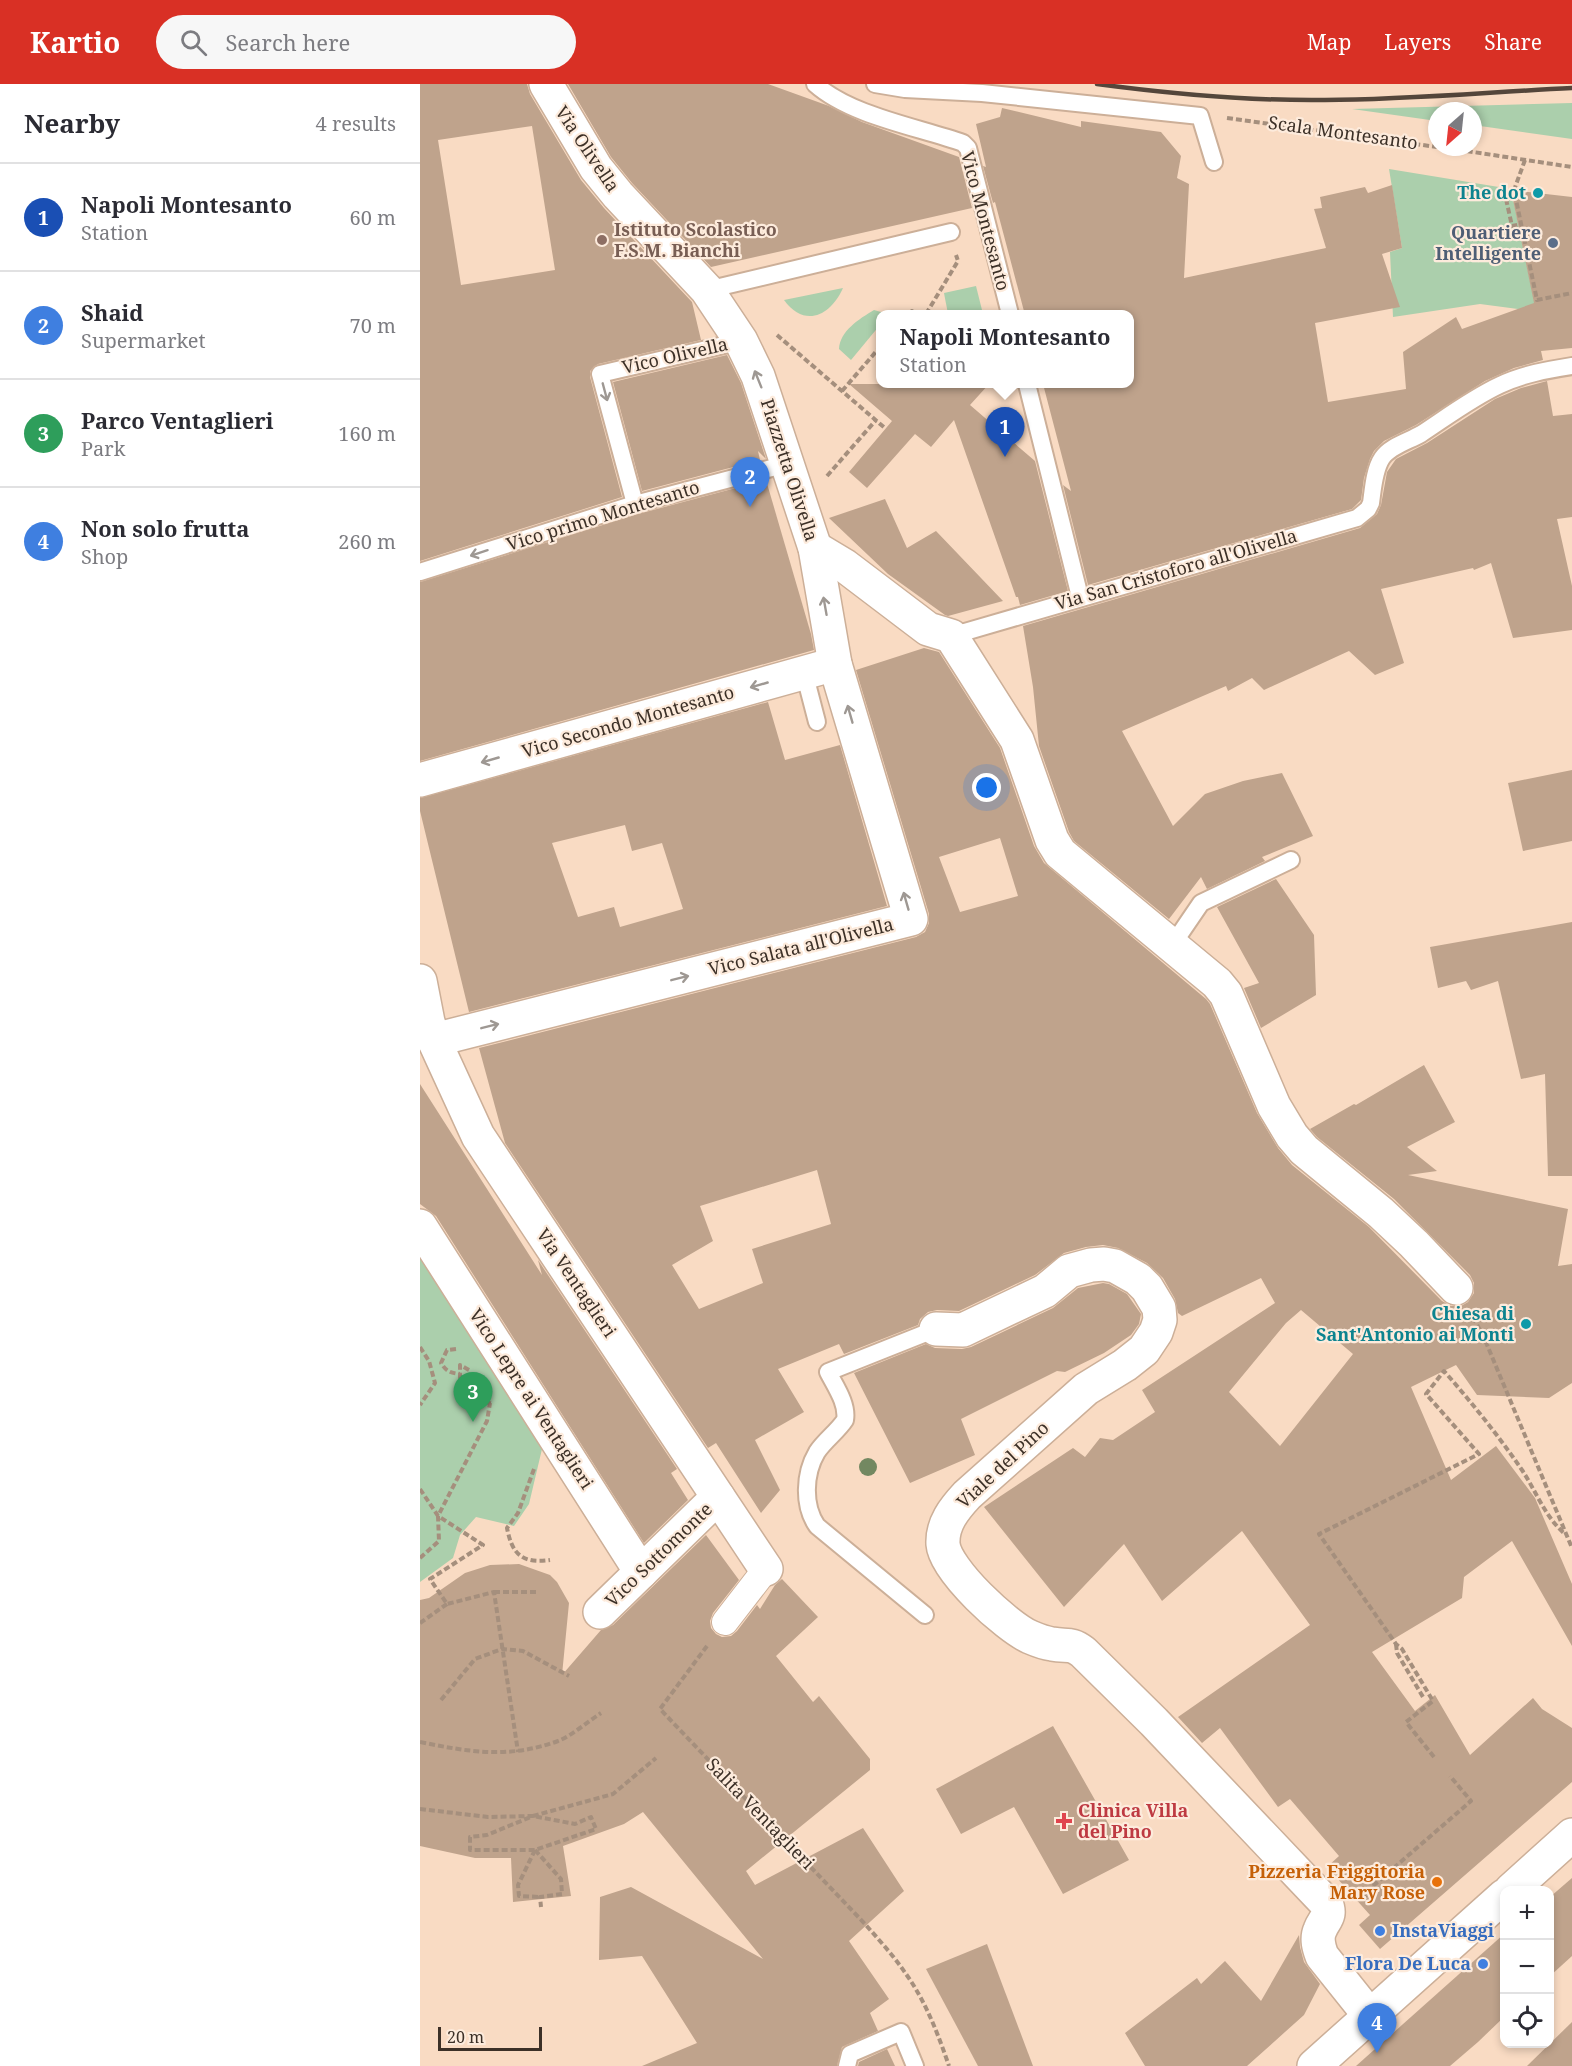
<!DOCTYPE html>
<html lang="en">
<head>
<meta charset="utf-8">
<style>
  body { margin:0; font-family:"Noto Serif",serif; background:#f7f7f7; color:#2b2b33 }
  .controls { position:absolute; right:18px; bottom:18px; display:grid; overflow:hidden; border-radius:12px; box-shadow:0 3px 9px #0003 }
  .controls button { width:54px; height:54px; display:grid; place-items:center; padding:0; border:0; border-bottom:2px solid #e1e1e2; background:#fff; color:#2b2b33; font:30px sans-serif }
  .compass { position:absolute; left:1008px; top:18px; width:54px; height:54px; border-radius:50%; background:#fff; box-shadow:0 3px 9px #0003; rotate:207deg }
  .scale { position:absolute; left:18px; bottom:15px; width:104px; box-sizing:border-box; padding-left:6px; border:3px solid #3c3027; border-top:0; font-size:16px; line-height:21px; white-space:nowrap; color:#3c3027; -webkit-text-stroke:4px #fdebdc; paint-order:stroke }
  .you { position:absolute; left:567px; top:704px; width:21px; height:21px; margin:-15px; border:4px solid #fff; border-radius:50%; background:#1a73e8; box-shadow:0 0 0 9px #1a73e833 }
  .badge { display:grid; place-items:center; width:39px; height:39px; border-radius:50%; background:#d93025; color:#fff; font-size:20px; font-weight:700 }
  .pin { position:absolute; translate:-50% -50px; filter:drop-shadow(0 2px 3px #0008) }
  .pin::after { content:''; position:absolute; top:32px; width:21px; height:18px; background:inherit; clip-path:polygon(0 0,100% 0,50% 100%) }
  .popup { position:absolute; left:456px; top:226px; width:258px; height:78px; box-sizing:border-box; display:grid; place-content:center; border-radius:12px; background:#fff; filter:drop-shadow(0 2px 4px #0005); font-size:20px; white-space:nowrap; color:#7c7c81 }
  .popup b { font-size:22px; color:#2b2b33 }
  .popup::after { content:''; position:absolute; left:50%; top:100%; margin-left:-12px; border:12px solid transparent; border-top-color:#fff }
  .list { margin:0; padding:0; list-style:none }
  h2 { display:flex; justify-content:space-between; align-items:center; height:78px; margin:0; padding:0 24px; font-size:26px }
  h2 small { font-size:20px; font-weight:400; color:#7c7c81 }
  .list li { display:grid; grid-template-columns:39px 1fr auto; gap:18px; align-items:center; box-sizing:border-box; height:108px; padding:0 24px; border-top:2px solid #e1e1e2 }
  .list b { display:block; font-size:22px; white-space:nowrap }
  .list p { margin:0; font-size:20px; white-space:nowrap; color:#7c7c81 }
  .list em { font-size:20px; font-style:normal; color:#7c7c81 }
  .icon { flex:none; width:33px; height:33px; fill:none; stroke:currentColor; stroke-width:2; stroke-linecap:round; stroke-linejoin:round }
  .map { position:relative; flex:none; width:1152px; height:1982px; overflow:hidden }
  header { display:flex; align-items:center; gap:36px; box-sizing:border-box; height:84px; padding:0 30px; background:#d93025; color:#fff }
  header strong { font-size:28px }
  nav { display:flex; gap:33px; margin-inline-start:auto; font-size:21px }
  .search { width:420px; height:54px; background:#f7f7f7; display:flex; align-items:center; gap:15px; box-sizing:border-box; padding:0 21px; border-radius:33px; color:#7c7c81; font-size:22px }
  main { display:flex }
  aside { flex:1; background:#fff }
  .map>svg:first-child { display:block }
</style>
</head>
<body>
<header>
<strong>Kartio</strong>
<div class="search"><svg class="icon" aria-label="search" viewBox="0 0 24 24"><circle cx="10" cy="10" r="6"/><path d="M15 15l6 6"/></svg>Search here</div>
<nav><a>Map</a><a>Layers</a><a>Share</a></nav>
</header>
<main>
<aside>
<h2>Nearby<small>4 results</small></h2>
<ul class="list">
<li><span class="badge" style="background:#1a4fb4">1</span><div><b>Napoli Montesanto</b><p>Station</p></div><em>60 m</em></li>
<li><span class="badge" style="background:#3f7fe0">2</span><div><b>Shaid</b><p>Supermarket</p></div><em>70 m</em></li>
<li><span class="badge" style="background:#2e9e5b">3</span><div><b>Parco Ventaglieri</b><p>Park</p></div><em>160 m</em></li>
<li><span class="badge" style="background:#3f7fe0">4</span><div><b>Non solo frutta</b><p>Shop</p></div><em>260 m</em></li>
</ul>
</aside>
<div class="map">
<svg width="1152" height="1982" viewBox="0 0 1152 1982">
  <rect width="100%" height="100%" fill="#f9dbc3"/>
  <!-- green -->
  <g fill="#abcfac">
    <path d="M1152,19V55L1053,41V27H1017V37L932,25Z"/>
    <path d="M969,85L1091,105L1119,241L1103,247L1098,225L1060,220L973,233L970,168L982,164Z"/>
    <path d="M556,202L563,230H528L524,209Z"/>
    <path d="M423,204C411,231 385,245 364,216Z"/>
    <path d="M454,226L468,230H460V241L431,276L419,265C420,247 439,235 454,226Z"/>
    <path d="M0,1172C40,1236 84,1299 122,1365L109,1420L94,1442L56,1433L40,1451L33,1474L0,1498Z"/>
  </g>
  <!-- building -->
  <g fill="#bfa38c" fill-rule="evenodd">
    <path d="M0,0H107L110,10L161,96L184,124L272,218L281,256L178,280L170,287V293L202,413L0,477ZM112,42L135,186L41,201L18,56Z"/>
    <path d="M148,0H348L409,22L442,38L539,73L552,124L291,183L212,99L191,73Z"/>
    <path d="M582,24L661,43V37L741,48L761,72L757,94L769,100L764,194L906,164L894,125L902,124L900,113L945,103L948,109L972,101L982,164L962,170L980,223L895,239L908,318L986,305L983,268L1036,233L1042,245L1114,219L1091,106L1152,113V264L1121,267L1123,276L1094,284L1065,297L996,341L964,357L954,367L950,375L944,394L941,416L932,425L668,501L643,401L651,407L623,300H710V231H605L575,118L573,119L563,82L566,83L556,40L580,33Z"/>
    <path d="M307,271L321,299L346,375L338,367L340,376L222,407L193,298Z"/>
    <path d="M1127,297L1133,332L1152,330V433L1137,435L1152,502V546L1093,554L1071,479L1054,486L1053,484L961,505L984,579L955,591L929,567L844,606L832,594L808,607L806,602L702,647L753,742L785,710L823,697L862,689L893,752L842,773L845,777L787,805L781,793L749,835L654,757L649,748L619,662L613,603L603,542L940,444L957,430L961,421L967,388L976,375L1007,359L1075,315L1101,304Z"/>
    <path d="M429,300H569L550,321L615,377L648,507L600,521L598,513H596L534,336L511,363L495,350L447,404L429,388L472,337Z"/>
    <path d="M346,396L391,550L394,566L0,677V498L218,430Z"/>
    <path d="M465,415L487,464L516,447L583,517L528,532L525,531L468,490L409,434Z"/>
    <path d="M504,564L519,568L580,664L614,762L624,779L786,915L790,920L837,1029L858,1064L872,1081L949,1143L1022,1217L1031,1222H1041L1048,1218L1054,1209V1199L1050,1191L974,1115L897,1053L890,1045L934,1020L936,1021L1004,981L1035,1038L987,1063L1017,1087L988,1091L1148,1125L1138,1182L1152,1180V1299L1129,1314L1057,1311L1036,1281L991,1303L1031,1396L1076,1362L1115,1414L1152,1500V1562L1092,1457L1044,1493L1042,1514L952,1568L995,1627L1015,1611L1050,1671L1113,1614L1122,1625L1152,1644V1698L960,1865L939,1841L950,1831L907,1783L919,1772L870,1715L858,1723L800,1644L782,1659L758,1633L890,1541L822,1447L742,1517L704,1460L644,1523L564,1423L653,1364L665,1373L680,1354L693,1356L735,1328L722,1306L855,1219L841,1194L762,1232L758,1229L755,1215L743,1194L727,1179L698,1164L683,1161L666,1163L644,1169L615,1191L539,1227L517,1226L508,1228L500,1235L498,1241L424,1270L419,1260L358,1285L384,1328L335,1356L360,1406L341,1429L296,1359L288,1364L85,1059L59,964L496,853L505,848L509,839V830L436,586ZM580,754L598,812L540,828L519,773ZM397,1086L411,1140L332,1165L343,1199L279,1225L252,1181L293,1157L280,1122ZM881,1226L933,1270L860,1362L809,1308L866,1239Z"/>
    <path d="M348,618L365,676L420,661L467,822L49,928L0,727V714ZM205,741L212,767L242,759L263,825L200,843L194,823L158,833L132,759Z"/>
    <path d="M1152,686V757L1103,767L1088,699Z"/>
    <path d="M856,795L894,851L896,911L841,944L824,904L839,899L797,823Z"/>
    <path d="M1152,838V1092H1128L1125,990L1101,995L1078,897L1051,906L1046,897L1018,904L1010,863Z"/>
    <path d="M0,1000L122,1191L118,1176L257,1385L251,1389L268,1416L224,1459L16,1132L0,1120Z"/>
    <path d="M683,1199L689,1200L707,1210L721,1230L719,1240L711,1251L684,1269L645,1288L637,1287L541,1335L555,1371L490,1399L434,1289L506,1260L515,1264L542,1265L551,1263L633,1224L658,1204Z"/>
    <path d="M286,1451L319,1496L293,1529L290,1537L291,1544L296,1550L302,1553L311,1552L317,1547L337,1521L340,1525L355,1501L362,1495L398,1533L356,1572L393,1618L399,1612L450,1675V1686L326,1787L335,1801L443,1744L484,1807L429,1857L469,1915L450,1929L458,1947L422,1963L417,1982H222L277,1959L222,1872L179,1876L180,1813L211,1803L343,1875L223,1728L204,1740L143,1762L151,1812L93,1818L91,1774H55L0,1762V1516L9,1514L45,1489L70,1481L99,1480L130,1491L137,1498L149,1519L142,1591L181,1546L193,1541Z"/>
    <path d="M633,1642L709,1776L643,1810L594,1723L541,1750L516,1705Z"/>
    <path d="M1152,1794V1872L1130,1892V1813Z"/>
    <path d="M1084,1850V1933L1058,1958L1030,1982H936Z"/>
    <path d="M879,1851L880,1863L884,1878L900,1900L884,1931L827,1982H725L705,1949L777,1894L781,1900L805,1877L841,1917Z"/>
    <path d="M567,1860L613,1982H558L506,1885Z"/>
    <path d="M1152,1938V1982H1107Z"/>
    <path d="M467,1965L475,1982H438L439,1978Z"/>
  </g>
  <g fill="none" stroke-linecap="round" stroke-linejoin="round">
    <defs>
      <g id="service">
        <path d="M395,0C431,32 498,43 543,59L548,64L590,230"/>
        <path d="M455,0L485,5L562,9L780,32L794,78"/>
        <path d="M287,206L531,148"/>
        <path d="M607,300L660,513"/>
        <path d="M215,420L180,290L321,257"/>
        <path d="M0,488L215,420L367,380"/>
        <path d="M531,552L937,434L948,425L951,419C953,405 954,386 962,374C970,362 989,357 1001,350C1027,333 1052,314 1080,301C1103,290 1127,286 1152,282"/>
        <path d="M384,588L397,638"/>
        <path d="M751,863L781,819L871,776"/>
        <path d="M505,1531L397,1442C383,1422 384,1390 397,1368C405,1356 417,1348 425,1336C428,1320 415,1302 408,1288L516,1245"/>
        <path d="M427,1982L430,1970L481,1948L495,1982"/>
      </g>
      <path id="pedestrian" d="M305,1538L346,1485"/>
      <g id="minor">
        <path d="M395,464L425,482L508,545L531,552L597,656L632,756L640,769L797,899L806,910L854,1022L872,1052L884,1066L961,1129L994,1160L1036,1204"/>
        <path d="M0,696L415,580"/>
        <path d="M0,897L8,938L14,956L58,1052L346,1485"/>
        <path d="M14,956L491,835L415,580L395,464L338,292L321,257L287,206L198,111L176,84L126,0"/>
        <path d="M0,1142L221,1488"/>
        <path d="M516,1245L543,1246L625,1207L649,1187L671,1181L684,1180L695,1182L718,1195L727,1204L739,1224L740,1236L736,1248L724,1266L705,1281L666,1305L547,1411C534,1425 522,1440 523,1460C525,1486 587,1543 610,1553C617,1556 625,1559 632,1560C647,1563 650,1558 663,1568L734,1638L906,1819C912,1833 904,1835 900,1846C896,1855 899,1864 902,1872L950,1932"/>
        <path d="M180,1528L298,1413"/>
      </g>
      <g id="primary">
        <path d="M1091,1806L1152,1751"/>
        <path d="M894,1982L1084,1812"/>
      </g>
    </defs>
    <!-- service casing -->
    <use href="#service" stroke="#ccaf98" stroke-width="20"/>
    <!-- pedestrian casing -->
    <use href="#pedestrian" stroke="#ccaf98" stroke-width="28"/>
    <!-- minor casing -->
    <use href="#minor" stroke="#ccaf98" stroke-width="36"/>
    <!-- primary casing -->
    <use href="#primary" stroke="#ccaf98" stroke-width="36"/>
    <!-- path -->
    <g stroke="#a58f7d" stroke-width="4" stroke-dasharray="6 3" stroke-linecap="butt">
      <path d="M807,34L1017,63"/>
      <path d="M1020,63L1152,83"/>
      <path d="M1105,76L1094,106L1117,216L1152,209"/>
      <path d="M1086,115L1092,142L1102,140"/>
      <path d="M489,230L492,227L496,230"/>
      <path d="M506,230L538,177L536,171"/>
      <path d="M357,251L466,345"/>
      <path d="M422,307L460,263"/>
      <path d="M407,392L456,336"/>
      <path d="M1053,1233L1065,1256L1152,1464"/>
      <path d="M0,1263L9,1277L15,1299L0,1321"/>
      <path d="M36,1265L27,1266L21,1279C26,1287 30,1289 40,1290"/>
      <path d="M49,1286L40,1281V1297L46,1313L73,1320"/>
      <path d="M114,1385L98,1429L87,1444C92,1470 102,1480 130,1476"/>
      <path d="M0,1405L18,1432L63,1461L10,1495L27,1520L74,1508L98,1668"/>
      <path d="M0,1474L19,1457L18,1432L67,1337L70,1319"/>
      <path d="M74,1508H117"/>
      <path d="M0,1539L27,1520"/>
      <path d="M976,1560L977,1569L1003,1613"/>
      <path d="M287,1562L240,1625L445,1840C459,1856 474,1872 486,1890C506,1918 518,1950 529,1982"/>
      <path d="M21,1616L55,1575L82,1565L103,1567L149,1592"/>
      <path d="M0,1658C49,1668 89,1675 138,1657C153,1651 167,1638 181,1629"/>
      <path d="M1014,1673L986,1638L1013,1617L982,1565L976,1560L899,1450L1059,1370L1006,1310L1024,1287C1052,1319 1078,1351 1102,1386C1116,1407 1125,1433 1145,1450"/>
      <path d="M0,1725L68,1733L113,1732L67,1751L50,1753V1766H115L176,1745L171,1733L155,1740L113,1732L193,1710L236,1674"/>
      <path d="M115,1766L141,1795L142,1810L120,1813L121,1823"/>
      <path d="M115,1766L98,1801L99,1812L120,1813"/>
      <path d="M942,1816L954,1801L1051,1717L1030,1692"/>
    </g>
    <!-- service -->
    <use href="#service" stroke="#fff" stroke-width="16"/>
    <!-- pedestrian -->
    <use href="#pedestrian" stroke="#fff" stroke-width="26"/>
    <!-- minor -->
    <use href="#minor" stroke="#fff" stroke-width="33"/>
    <!-- primary -->
    <use href="#primary" stroke="#fff" stroke-width="33"/>
    <!-- rail -->
    <path stroke="#54463b" stroke-width="4.5" d="M677,0C752,10 829,17 905,16C987,16 1070,8 1152,4"/>
  </g>
  <!-- trees -->
  <circle fill="#738861" cx="448" cy="1383" r="9"/>
  <!-- one-way arrows -->
  <defs><path id="oneway-shaft" d="M-6 0H5M1.5-3L5.5 0L1.5 3" fill="none" stroke-width="1.6" stroke-linecap="round" stroke-linejoin="round" transform="scale(1.5)"/></defs>
  <g stroke="#9e9893">
    <use href="#oneway-shaft" transform="translate(338 295) rotate(-112)"/>
    <use href="#oneway-shaft" transform="translate(185 308) rotate(75)"/>
    <use href="#oneway-shaft" transform="translate(59 469) rotate(162)"/>
    <use href="#oneway-shaft" transform="translate(405 522) rotate(-100)"/>
    <use href="#oneway-shaft" transform="translate(339 601) rotate(164)"/>
    <use href="#oneway-shaft" transform="translate(430 630) rotate(-106)"/>
    <use href="#oneway-shaft" transform="translate(70 676) rotate(164)"/>
    <use href="#oneway-shaft" transform="translate(486 817) rotate(-106)"/>
    <use href="#oneway-shaft" transform="translate(260 894) rotate(-14)"/>
    <use href="#oneway-shaft" transform="translate(70 942) rotate(-14)"/>
  </g>
  <!-- markers -->
  <g fill="#0f9aa8" stroke="#fdebdc" stroke-width="2">
    <circle cx="1118" cy="109" r="6"/>
    <circle cx="1106" cy="1240" r="6"/>
  </g>
  <circle fill="#8d6e63" stroke="#fdebdc" stroke-width="2" cx="182" cy="156" r="6"/>
  <circle fill="#5c6f8a" stroke="#fdebdc" stroke-width="2" cx="1133" cy="159" r="6"/>
  <path fill="#e0444e" stroke="#fdebdc" stroke-width="2" d="M641 1728h6v6h6v6h-6v6h-6v-6h-6v-6h6z"/>
  <circle fill="#e8710a" stroke="#fdebdc" stroke-width="2" cx="1017" cy="1798" r="6"/>
  <g fill="#3f7fe0" stroke="#fdebdc" stroke-width="2">
    <circle cx="960" cy="1847" r="6"/>
    <circle cx="1063" cy="1880" r="6"/>
  </g>
  <g text-anchor="middle" stroke-width="4.5" stroke-linejoin="round" paint-order="stroke">
    <!-- street labels -->
    <g font-size="18" fill="#3c3027" stroke="#fdebdc">
      <text transform="translate(923 49) rotate(8)" y="6">Scala Montesanto</text>
      <text transform="translate(167 65) rotate(56)" y="6">Via Olivella</text>
      <text transform="translate(565 137) rotate(75)" y="6">Vico Montesanto</text>
      <text transform="translate(255 272) rotate(-13)" y="6">Vico Olivella</text>
      <text transform="translate(369 386) rotate(72)" y="6">Piazzetta Olivella</text>
      <text transform="translate(183 432) rotate(-17)" y="6">Vico primo Montesanto</text>
      <text transform="translate(756 486) rotate(-16)" y="6">Via San Cristoforo all'Olivella</text>
      <text transform="translate(208 638) rotate(-16)" y="6">Vico Secondo Montesanto</text>
      <text transform="translate(381 863) rotate(-14)" y="6">Vico Salata all'Olivella</text>
      <text transform="translate(156 1199) rotate(56)" y="6">Via Ventaglieri</text>
      <text transform="translate(111 1315) rotate(57)" y="6">Vico Lepre ai Ventaglieri</text>
      <text transform="translate(583 1381) rotate(-43)" y="6">Viale del Pino</text>
      <text transform="translate(239 1471) rotate(-44)" y="6">Vico Sottomonte</text>
      <text transform="translate(340 1730) rotate(46)" y="6">Salita Ventaglieri</text>
    </g>
    <!-- culture labels -->
    <g font-size="18" font-weight="bold" fill="#0d838f" stroke="#fdebdc" text-anchor="end">
      <text x="1106" y="115">The dot</text>
      <text x="1094" y="1236">Chiesa di<tspan x="1094" dy="21">Sant'Antonio ai Monti</tspan></text>
    </g>
    <!-- education labels -->
    <g font-size="18" font-weight="bold" fill="#785e54" stroke="#fdebdc" text-anchor="start">
      <text x="194" y="152">Istituto Scolastico<tspan x="194" dy="21">F.S.M. Bianchi</tspan></text>
    </g>
    <!-- service labels -->
    <g font-size="18" font-weight="bold" fill="#4e5e75" stroke="#fdebdc" text-anchor="end">
      <text x="1121" y="155">Quartiere<tspan x="1121" dy="21">Intelligente</tspan></text>
    </g>
    <!-- health labels -->
    <g font-size="18" font-weight="bold" fill="#be3a42" stroke="#fdebdc" text-anchor="start">
      <text x="658" y="1733">Clinica Villa<tspan x="658" dy="21">del Pino</tspan></text>
    </g>
    <!-- food labels -->
    <g font-size="18" font-weight="bold" fill="#c56008" stroke="#fdebdc" text-anchor="end">
      <text x="1005" y="1794">Pizzeria Friggitoria<tspan x="1005" dy="21">Mary Rose</tspan></text>
    </g>
    <!-- shop labels -->
    <g font-size="18" font-weight="bold" fill="#366cbe" stroke="#fdebdc" text-anchor="start">
      <text x="972" y="1853">InstaViaggi</text>
      <text x="1051" y="1886" text-anchor="end">Flora De Luca</text>
    </g>
  </g>
</svg>
<div class="controls">
<button>+</button>
<button>−</button>
<button><svg class="icon" aria-label="locate" viewBox="0 0 24 24"><circle cx="12" cy="12" r="6"/><path d="M12 2v4M12 18v4M2 12h4M18 12h4"/></svg></button>
</div>
<svg class="compass" viewBox="-18 -18 36 36"><path d="M0-13l5 13h-10z" fill="#e53935"/><path d="M0 13l5-13h-10z" fill="#7c7c81"/></svg>
<div class="scale">20 m</div>
<div class="you"></div>
<div class="pin badge" style="left:585px;top:373px;background:#1a4fb4">1</div>
<div class="popup"><b>Napoli Montesanto</b>Station</div>
<div class="pin badge" style="left:330px;top:423px;background:#3f7fe0">2</div>
<div class="pin badge" style="left:53px;top:1338px;background:#2e9e5b">3</div>
<div class="pin badge" style="left:957px;top:1969px;background:#3f7fe0">4</div>
</div>
</main>
</body>
</html>
